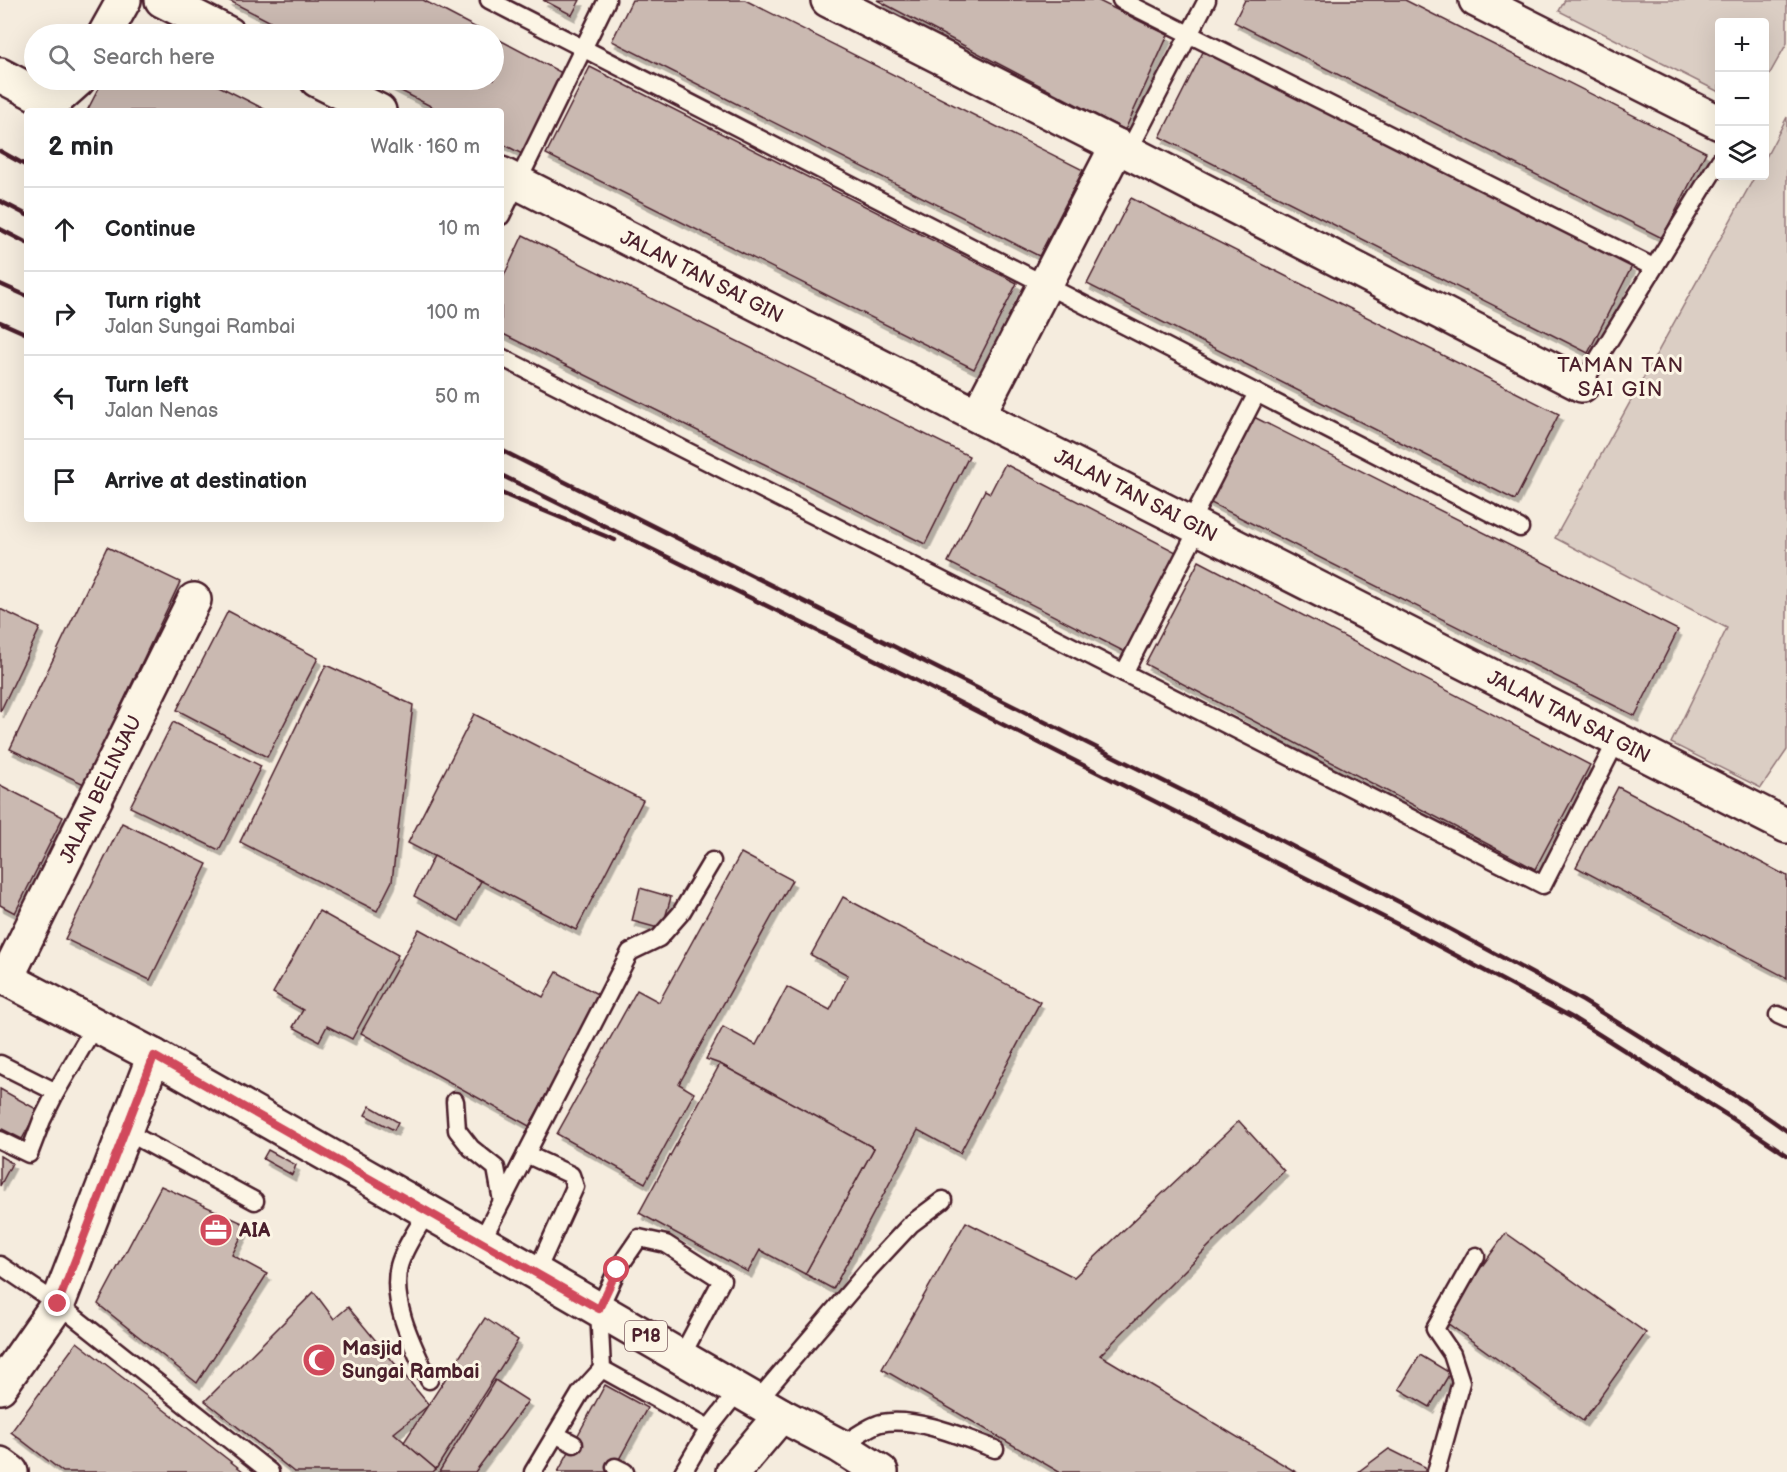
<!DOCTYPE html>
<html lang="en">
<head>
<meta charset="utf-8">
<style>
  body { margin:0; font-family:"Balsamiq Sans",sans-serif; background:#f2f2f2; color:#202124 }
  .controls { position:absolute; right:18px; top:18px; display:grid; overflow:hidden; border-radius:6px; box-shadow:0 6px 24px #0002 }
  .controls button { width:54px; height:54px; display:grid; place-items:center; padding:0; border:0; border-bottom:2px solid #e0e0e0; background:#fff; color:#202124; font:30px sans-serif }
  .stop { position:absolute; width:18px; height:18px; margin:-14px; border:4px solid #d1495b; border-radius:50%; background:#fff }
  .stop.end { background:#d1495b; border-color:#fff; box-shadow:0 2px 6px #0008 }
  .list { margin:0; padding:0; list-style:none }
  h2 { display:flex; justify-content:space-between; align-items:center; height:78px; margin:0; padding:0 24px; font-size:26px }
  h2 small { font-size:20px; font-weight:400; color:#757577 }
  .list li { display:grid; grid-template-columns:39px 1fr auto; gap:18px; align-items:center; box-sizing:border-box; height:84px; padding:0 24px; border-top:2px solid #e0e0e0 }
  .list b { display:block; font-size:22px; white-space:nowrap }
  .list p { margin:0; font-size:20px; white-space:nowrap; color:#757577 }
  .list em { font-size:20px; font-style:normal; color:#757577 }
  .icon { flex:none; width:33px; height:33px; fill:none; stroke:currentColor; stroke-width:2; stroke-linecap:round; stroke-linejoin:round }
  .map { position:relative; flex:none; width:1787px; height:1472px; overflow:hidden }
  .search { position:absolute; background:#fff; box-shadow:0 6px 24px #0002; left:24px; top:24px; width:480px; height:66px; display:flex; align-items:center; gap:15px; box-sizing:border-box; padding:0 21px; border-radius:33px; color:#757577; font-size:22px }
  .panel { position:absolute; background:#fff; box-shadow:0 6px 24px #0002; left:24px; top:108px; width:480px; height:414px; border-radius:6px }
  .map>svg:first-child { display:block }
</style>
</head>
<body>
<div class="map">
<svg width="1787" height="1472" viewBox="0 0 1787 1472">
  <defs>
    <filter id="shadow"><feDropShadow dx="3.5" dy="6" stdDeviation="0" flood-color="#0004"/></filter>
  </defs>
  <rect width="100%" height="100%" fill="#f5ecde"/>
  <filter id="ink" filterUnits="userSpaceOnUse"><feTurbulence type="fractalNoise" baseFrequency=".0167" numOctaves="2"/><feDisplacementMap in="SourceGraphic" scale="12" xChannelSelector="R" yChannelSelector="G"/><feConvolveMatrix kernelMatrix="1 2 1 2 8 2 1 2 1" color-interpolation-filters="sRGB"/></filter>
  <g filter="url(#ink)">
    <!-- green -->
    <g fill="#dbcec4" stroke="#927678" stroke-width="1.5">
      <path d="M1565,0H1787V43L1765,82L1764,22H1720L1719,92L1559,11Z"/>
      <path d="M1787,117V750L1761,788L1671,743L1727,628L1555,538L1755,176H1764L1765,159Z"/>
    </g>
    <!-- building -->
    <g fill="#cab9b1" stroke="#4a1f2b" stroke-width="1.5" filter="url(#shadow)">
      <path d="M228,0H423L488,34H294Z"/>
      <path d="M543,0H580L572,15Z"/>
      <path d="M632,0H745L1083,170L1039,256L612,41Z"/>
      <path d="M877,0H1097L1168,35L1125,130Z"/>
      <path d="M1245,0H1405L1706,152L1662,238L1234,22Z"/>
      <path d="M494,37L564,74L522,154L501,143V111H440L380,80H494Z"/>
      <path d="M1204,50L1632,266L1588,353L1160,137Z"/>
      <path d="M590,67L1017,283L974,369L546,154Z"/>
      <path d="M103,80H207L268,111H87Z"/>
      <path d="M1131,198L1559,414L1515,500L1087,284Z"/>
      <path d="M523,235L969,456L925,544L501,333V282Z"/>
      <path d="M1250,415L1678,630L1635,716L1207,501Z"/>
      <path d="M1005,464L1178,553L1127,653L948,562L985,490L990,493Z"/>
      <path d="M107,547L180,582L84,784L10,749Z"/>
      <path d="M1199,561L1590,765L1535,869L1145,664Z"/>
      <path d="M0,609L40,628L0,712Z"/>
      <path d="M228,611L318,658L267,757L177,710Z"/>
      <path d="M326,665L413,705L392,881L377,911L240,842Z"/>
      <path d="M474,714L643,800L576,930L408,843Z"/>
      <path d="M173,722L261,766L219,850L130,807Z"/>
      <path d="M0,785L63,817L15,913L0,905Z"/>
      <path d="M1618,787L1787,876V978L1576,867Z"/>
      <path d="M122,823L207,864L150,980L65,939Z"/>
      <path d="M741,853L792,880L679,1084L694,1093L645,1183L557,1134L637,990L659,1002Z"/>
      <path d="M434,856L481,881L459,921L414,896Z"/>
      <path d="M640,888L671,897L662,929L632,921Z"/>
      <path d="M843,897L1040,1002L960,1153L918,1130L833,1289L805,1274L874,1148L720,1064L706,1059L723,1027L756,1045L787,987L830,1010L848,975L811,955Z"/>
      <path d="M319,911L398,955L352,1039L327,1026L319,1041L293,1027L303,1010L273,993Z"/>
      <path d="M419,929L543,997L557,972L601,996L529,1126L361,1033Z"/>
      <path d="M720,1064L874,1148L805,1274L760,1250L748,1272L639,1213Z"/>
      <path d="M0,1089L38,1110L22,1139L0,1128Z"/>
      <path d="M370,1106L398,1122L394,1130L365,1115Z"/>
      <path d="M1239,1121L1284,1171L1100,1355L1296,1472H1059L882,1369L966,1222L1074,1277Z"/>
      <path d="M268,1150L296,1165L292,1175L263,1159Z"/>
      <path d="M0,1156L12,1163L0,1186Z"/>
      <path d="M161,1186L247,1225L232,1255L267,1274L197,1383L98,1304Z"/>
      <path d="M1506,1233L1646,1333L1583,1421L1443,1320Z"/>
      <path d="M314,1292L334,1319L348,1307L429,1405L394,1433L436,1469L433,1472H294L205,1401Z"/>
      <path d="M485,1318L518,1340L436,1469L404,1442Z"/>
      <path d="M77,1342L244,1472H63L11,1432Z"/>
      <path d="M1420,1355L1450,1373L1430,1407L1399,1389Z"/>
      <path d="M495,1380L528,1401L475,1472H439Z"/>
      <path d="M605,1385L647,1408L612,1472H558Z"/>
      <path d="M1389,1449L1425,1467V1472H1358Z"/>
    </g>
    <g fill="none" stroke-linecap="round" stroke-linejoin="round">
      <defs>
        <g id="service">
          <path d="M489,0L1520,528"/>
          <path d="M1121,0L1653,267"/>
          <path d="M1128,152L1207,0"/>
          <path d="M501,216L607,0"/>
          <path d="M501,357L1543,885L1617,740"/>
          <path d="M1582,385L1720,160"/>
          <path d="M1190,523L1257,393"/>
          <path d="M1124,673L1199,527"/>
          <path d="M1778,1015L1787,1019"/>
          <path d="M0,1064L56,1092L95,1025"/>
          <path d="M455,1101L457,1130L471,1148L496,1168L502,1201"/>
          <path d="M125,1131L255,1201"/>
          <path d="M0,1140L29,1154L42,1120L56,1092"/>
          <path d="M526,1154L571,1175L575,1187L536,1273"/>
          <path d="M427,1212C418,1229 404,1247 399,1266C390,1303 414,1348 429,1380"/>
          <path d="M481,1242L630,952L659,938L681,913L712,861"/>
          <path d="M0,1265L58,1304L270,1472"/>
          <path d="M681,1357L722,1280L666,1244L639,1238L617,1270L599,1309L602,1369L709,1428L739,1390"/>
          <path d="M757,1401L870,1268L911,1224L943,1200"/>
          <path d="M557,1435L574,1444"/>
          <path d="M840,1446C851,1440 870,1425 881,1423C915,1416 963,1437 995,1449"/>
          <path d="M615,1467L625,1472"/>
          <path d="M533,1472L581,1392L602,1369"/>
          <path d="M683,1472L709,1428"/>
          <path d="M1436,1472L1461,1382L1452,1354L1435,1329L1476,1256"/>
        </g>
        <g id="minor">
          <path d="M162,0L229,34"/>
          <path d="M828,0L1117,146L1582,385"/>
          <path d="M1476,0L1720,123"/>
          <path d="M105,34L124,0"/>
          <path d="M0,75L38,95L60,96L78,80"/>
          <path d="M317,80L379,111"/>
          <path d="M501,174L1787,826"/>
          <path d="M978,415L1117,146"/>
          <path d="M6,979L194,600"/>
          <path d="M0,1387L58,1304L154,1056"/>
          <path d="M0,1464L11,1472"/>
          <path d="M733,1472L781,1415"/>
        </g>
        <path id="primary" d="M0,975L154,1056L536,1273L781,1415L840,1446L881,1472"/>
      </defs>
      <!-- service casing -->
      <use href="#service" stroke="#4a1f2b" stroke-width="21"/>
      <!-- minor casing -->
      <use href="#minor" stroke="#4a1f2b" stroke-width="38"/>
      <!-- primary casing -->
      <use href="#primary" stroke="#4a1f2b" stroke-width="38"/>
      <!-- service -->
      <use href="#service" stroke="#fcf5e5" stroke-width="16"/>
      <!-- minor -->
      <use href="#minor" stroke="#fcf5e5" stroke-width="33"/>
      <!-- primary -->
      <use href="#primary" stroke="#fcf5e5" stroke-width="33"/>
      <!-- rail -->
      <g stroke="#4a1f2b" stroke-width="4.5">
        <path d="M0,151L27,166"/>
        <path d="M0,201L27,215"/>
        <path d="M0,229L27,243"/>
        <path d="M0,284L27,296"/>
        <path d="M0,322L27,334"/>
        <path d="M501,450L1257,828L1409,907L1583,1001L1744,1101L1787,1131"/>
        <path d="M501,475L834,639L1397,924L1573,1018L1730,1117L1787,1155"/>
        <path d="M501,493L615,540"/>
      </g>
    </g>
  </g>
  <g fill="none" stroke-linecap="round" stroke-linejoin="round" filter="url(#ink)">
    <!-- route -->
    <path stroke="#d1495b" stroke-width="8" d="M58,1304L154,1056L599,1309L617,1270"/>
  </g>
  <!-- icons -->
  <defs>
    <symbol id="office-disc" viewBox="-11 -11 22 22"><circle r="9.5" fill="#d1495b" stroke="#fcf5e5"/><path d="M-6-3h4V-5.5h4V-3h4V5H-6ZM-1-4.5V-3h2v-1.5ZM-6 0V1H6V0Z" fill="#fff"/></symbol>
    <symbol id="mosque-disc" viewBox="-11 -11 22 22"><circle r="9.5" fill="#d1495b" stroke="#fcf5e5"/><path d="M3.5-4.9A6 6 0 1 0 3.5 4.9A5 5 0 1 1 3.5-4.9Z" fill="#fff"/></symbol>
  </defs>
  <g fill-rule="evenodd">
    <use href="#office-disc" x="197" y="1211" width="38" height="38"/>
    <use href="#mosque-disc" x="300" y="1341" width="38" height="38"/>
  </g>
  <g text-anchor="middle" stroke-width="6" stroke-linejoin="round" paint-order="stroke">
    <!-- shield labels -->
    <rect fill="#fcf5e5" stroke="#7f5f63" stroke-width="1.5" x="625" y="1321" width="42" height="30" rx="4.5"/>
    <g font-size="18" font-weight="bold" fill="#4a1f2b">
      <text x="646" y="1342">P18</text>
    </g>
    <!-- street labels -->
    <g font-size="20" fill="#4a1f2b" stroke="#fcf5e5">
      <text transform="translate(702 276) rotate(27)" y="7">JALAN TAN SAI GIN</text>
      <text transform="translate(1136 495) rotate(27)" y="7">JALAN TAN SAI GIN</text>
      <text transform="translate(1569 716) rotate(27)" y="7">JALAN TAN SAI GIN</text>
      <text transform="translate(100 789) rotate(-64)" y="7">JALAN BELINJAU</text>
    </g>
    <!-- poi labels -->
    <g font-size="20" font-weight="bold" fill="#4a1f2b" stroke="#fcf5e5" text-anchor="start">
      <text x="239" y="1237">AIA</text>
      <text x="342" y="1355">Masjid<tspan x="342" dy="23">Sungai Rambai</tspan></text>
    </g>
    <!-- neighbourhood labels -->
    <g font-size="21" letter-spacing="1.5" fill="#4a1f2b" stroke="#fcf5e5">
      <text x="1621" y="372">TAMAN TAN<tspan x="1621" dy="24">SAI GIN</tspan></text>
    </g>
  </g>
</svg>
<div class="controls">
<button>+</button>
<button>−</button>
<button><svg class="icon" aria-label="layers" viewBox="0 0 24 24"><path d="M12 4l9 5-9 5-9-5zM3 14l9 5 9-5"/></svg></button>
</div>
<div class="stop" style="left:617px;top:1270px"></div>
<div class="stop end" style="left:58px;top:1304px"></div>
<div class="search"><svg class="icon" aria-label="search" viewBox="0 0 24 24"><circle cx="10" cy="10" r="6"/><path d="M15 15l6 6"/></svg>Search here</div>
<section class="panel">
<h2>2 min<small>Walk · 160 m</small></h2>
<ul class="list">
<li><svg class="icon" aria-label="ahead" viewBox="0 0 24 24"><path d="M12 20V5M6 11l6-6 6 6"/></svg><div><b>Continue</b></div><em>10 m</em></li>
<li><svg class="icon" aria-label="right" viewBox="0 0 24 24"><path d="M7 20v-9h11M14 6l5 5-5 5"/></svg><div><b>Turn right</b><p>Jalan Sungai Rambai</p></div><em>100 m</em></li>
<li><svg class="icon" aria-label="left" viewBox="0 0 24 24"><path d="M17 20v-9H6M10 6l-5 5 5 5"/></svg><div><b>Turn left</b><p>Jalan Nenas</p></div><em>50 m</em></li>
<li><svg class="icon" aria-label="arrive" viewBox="0 0 24 24"><path d="M6 21V4h12l-3 4 3 4H6"/></svg><div><b>Arrive at destination</b></div></li>
</ul>
</section>
</div>
</body>
</html>
